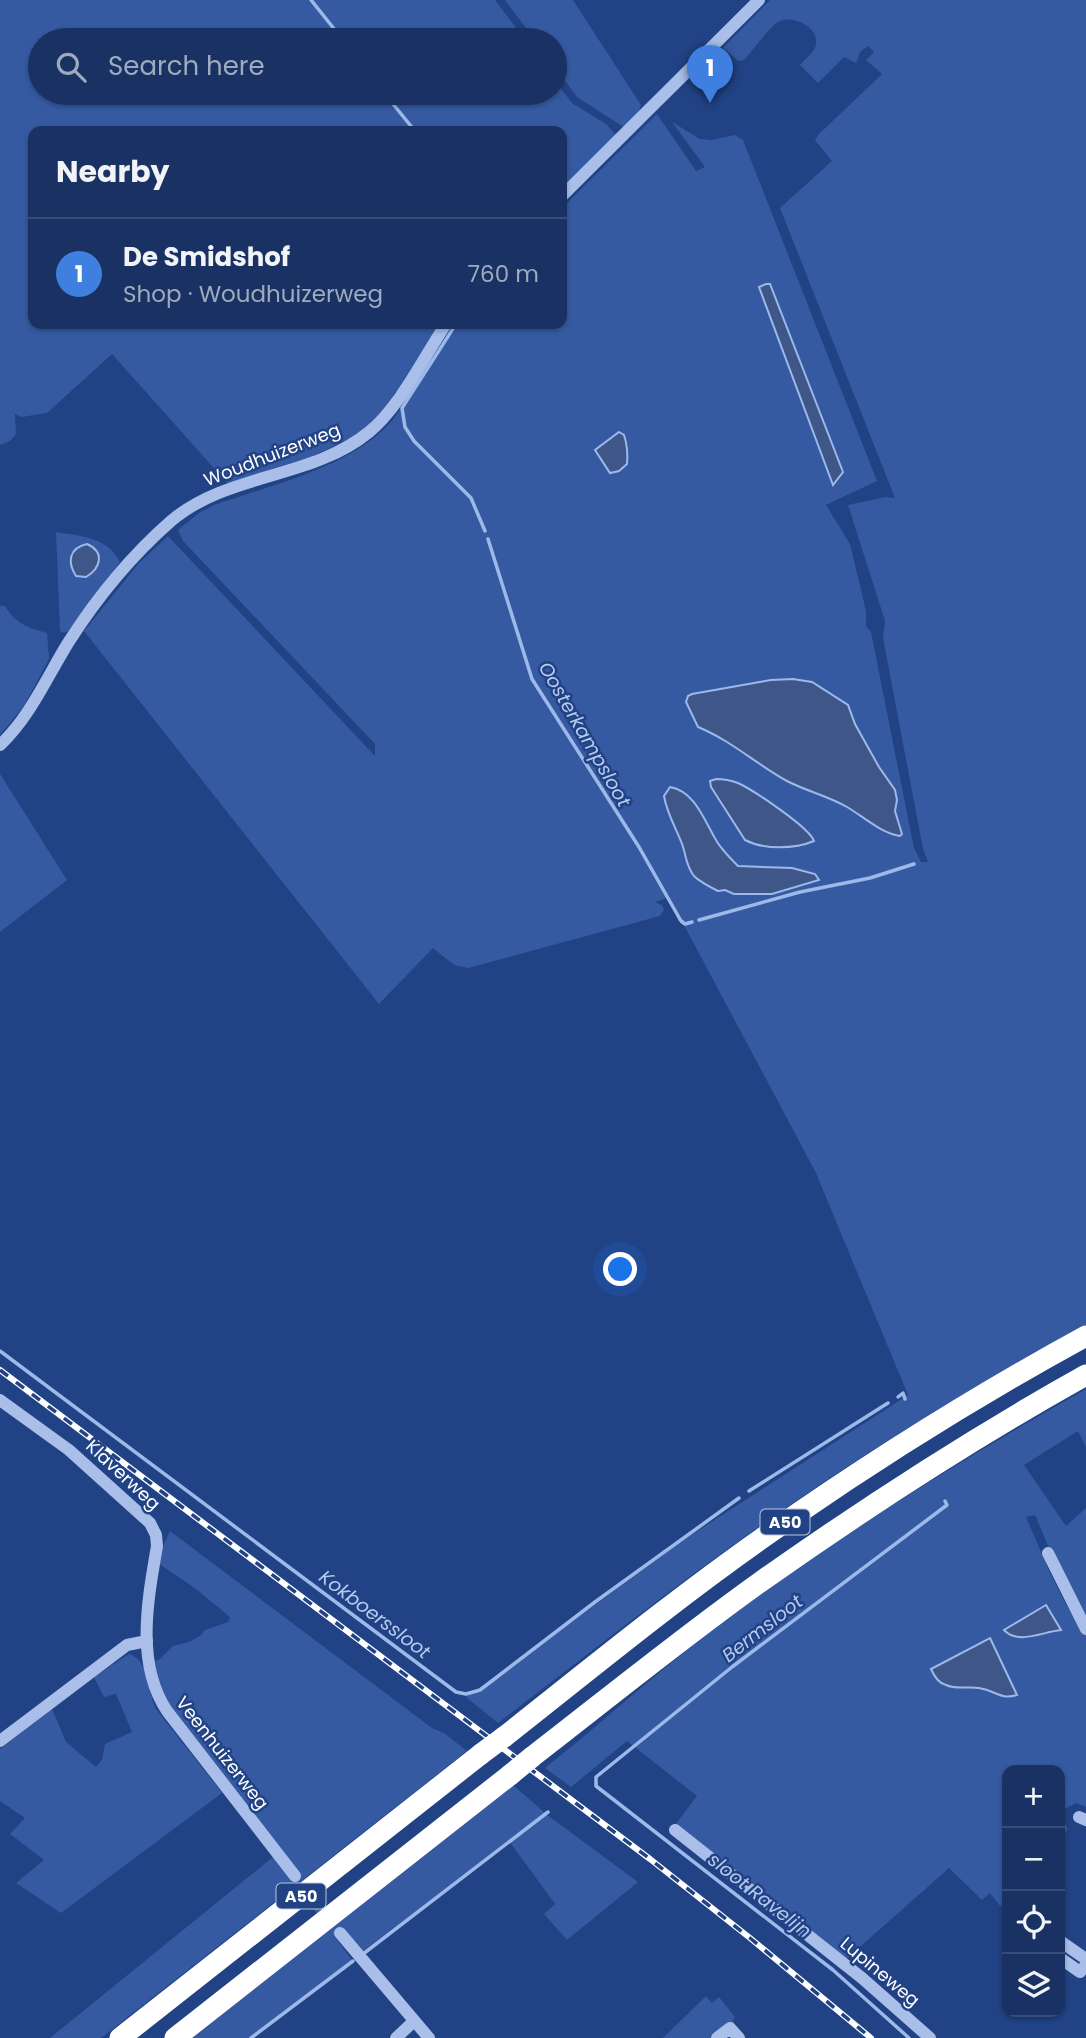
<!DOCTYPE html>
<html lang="en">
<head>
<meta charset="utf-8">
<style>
  body { margin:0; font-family:Poppins,sans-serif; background:#223a69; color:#f1f3f6 }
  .controls { position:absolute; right:21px; bottom:21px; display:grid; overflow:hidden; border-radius:14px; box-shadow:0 2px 5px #0004 }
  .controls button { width:63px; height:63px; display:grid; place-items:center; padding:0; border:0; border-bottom:2px solid #374d78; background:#193263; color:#f1f3f6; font:35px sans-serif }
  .you { position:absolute; left:621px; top:1270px; width:24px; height:24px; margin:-18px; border:5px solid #fff; border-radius:50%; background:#1a73e8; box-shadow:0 0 0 10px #1a73e833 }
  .badge { display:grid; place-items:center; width:46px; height:46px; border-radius:50%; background:#95b2f1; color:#fff; font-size:23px; font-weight:700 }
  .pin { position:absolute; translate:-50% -58px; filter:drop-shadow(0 2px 4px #0008) }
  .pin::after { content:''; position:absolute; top:37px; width:24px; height:21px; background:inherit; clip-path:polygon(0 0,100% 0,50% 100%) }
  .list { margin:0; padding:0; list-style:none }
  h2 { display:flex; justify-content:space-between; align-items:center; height:91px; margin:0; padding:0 28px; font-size:30px }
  h2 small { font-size:23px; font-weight:400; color:#9faabe }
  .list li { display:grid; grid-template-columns:46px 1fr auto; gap:21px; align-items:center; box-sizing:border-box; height:112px; padding:0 28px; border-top:2px solid #374d78 }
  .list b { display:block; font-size:26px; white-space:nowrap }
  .list p { margin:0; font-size:23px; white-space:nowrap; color:#9faabe }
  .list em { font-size:23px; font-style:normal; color:#9faabe }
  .icon { flex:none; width:38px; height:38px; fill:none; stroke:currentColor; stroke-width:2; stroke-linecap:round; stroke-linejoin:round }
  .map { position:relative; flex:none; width:1086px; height:2038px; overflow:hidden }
  .search { position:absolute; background:#193263; box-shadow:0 2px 5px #0004; left:28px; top:28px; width:539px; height:77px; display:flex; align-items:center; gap:18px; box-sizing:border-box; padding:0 24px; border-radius:38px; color:#9faabe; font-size:26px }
  .panel { position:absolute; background:#193263; box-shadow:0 2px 5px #0004; left:28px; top:126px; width:539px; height:203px; border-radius:14px }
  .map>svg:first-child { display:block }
</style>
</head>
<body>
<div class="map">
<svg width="1086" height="2038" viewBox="0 0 1086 2038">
  <rect width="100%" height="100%" fill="#214284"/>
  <!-- green -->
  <g fill="#355aa1" fill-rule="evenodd">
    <path d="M0,0H495L525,40H40V93H555V81L572,103L606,124L617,136L562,191V131H33V324H440L384,410L366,427L345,441L304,460L228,484L112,354L47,413L22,417L15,414L16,434L10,441L0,445Z"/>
    <path d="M505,0H573L641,105L639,111L625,128L577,97L555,67V40H535Z"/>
    <path d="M770,0H1086V1325C994,1374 905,1428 818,1486C708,1560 603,1642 498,1723L466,1697L535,1649L685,1539L908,1395L816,1173L669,897L655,902L662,905L664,910L660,916L468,968L454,965L433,948L379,1004L84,631L139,563L168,536L375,756V744L183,541L178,530L199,513L214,505C271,485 357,466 395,417L459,324H562V208L657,114L696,171L705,167L672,122L700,139L711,140L735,135L743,140L877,481L826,505L850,544L866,611V626L871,632L914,848L921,862H928L923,849L883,638L885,621L848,505L885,497L895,498L780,208L832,161L815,140L819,134L882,74L866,60L874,52L868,46L860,52L856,63L844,57L818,83L800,65C804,60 812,54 815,48C823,29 793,13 778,22C770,27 752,51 744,60L738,61L723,48ZM770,285L843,472L834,485L759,287ZM619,432L625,435C628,447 624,458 622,470L610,473ZM793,679L812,682L848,705L855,724L879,767L895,790L897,800L895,811L901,826L890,834L844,806L811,789L791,783L771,771L691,714L686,702L688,696L692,694L771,680ZM742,785L777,806L809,832L745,840L723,807V802ZM684,793C706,816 716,845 738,866L792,868L815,874L816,882L806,883L783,892L734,894L725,890L683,854C683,835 667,817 664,796Z"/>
    <path d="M56,532C80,536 108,537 120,562L68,631L64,633L60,631ZM87,544L91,574L73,571L76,548Z"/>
    <path d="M0,606H5C15,623 28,628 47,633L49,658L47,663L24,706L0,735Z"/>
    <path d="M0,774L67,880L0,932Z"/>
    <path d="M1086,1389V1447L1078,1431L1024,1465L1066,1526L1086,1508V1619L1059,1571L1035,1515L1026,1517L1051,1575L1067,1606L1086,1635V1807L1076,1803L1065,1809L1062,1816L1068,1829L1060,1842V1770H1007V1900L1000,1906L990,1893L982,1900L949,1868L844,1961L786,1910L674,1826L697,1796L627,1741L571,1787L545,1768C593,1730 639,1688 687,1650C812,1552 948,1467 1086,1389Z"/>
    <path d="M170,1531L432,1728L444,1733L467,1751L101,2038H50L273,1857L168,1707L158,1684L155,1661L160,1659L173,1646L189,1642L200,1636L205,1630L228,1622L230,1617L196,1589L158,1563L161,1551Z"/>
    <path d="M129,1654C150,1660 147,1692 156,1709L222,1793L61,1913L16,1883L44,1860L10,1834L25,1818L0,1801V1749L52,1709L66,1742L96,1767L102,1760L105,1744L132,1732L116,1694L104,1697L94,1677Z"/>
    <path d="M512,1784L546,1814L638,1882L567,1940L544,1914L555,1904L509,1841L360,1953L344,1930L334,1936L352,1960L251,2038H190Z"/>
    <path d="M706,1996L712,2003L719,1997L735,2017L733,2020L737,2030L728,2024L710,2038H663Z"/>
  </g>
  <!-- water -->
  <g fill="#3f5788" stroke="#9db9ea" stroke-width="2">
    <path d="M766,284H770L843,472L833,485L759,287Z"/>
    <path d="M619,432L624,435C627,443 628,456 627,464L619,471L610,473L595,450Z"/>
    <path d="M87,544C105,552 101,568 86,577L76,576C67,562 69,548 87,544Z"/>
    <path d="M793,679L812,682L848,705L855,724L879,767L895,790L897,800L895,811L902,834L900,836C881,833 864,817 847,807C828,796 806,791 787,781C756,764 732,741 698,727L686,702L688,696L692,694L771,680Z"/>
    <path d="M716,779C724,779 730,780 738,783C753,790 809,827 814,841C795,849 764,850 745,840L711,787L710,781Z"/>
    <path d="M670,787C695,791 705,822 716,840C721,849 731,859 738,866L792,868L815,874L819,880L772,894H734L725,890L718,891C710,887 700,882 694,876C686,866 686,855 682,844C676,828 667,814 664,796Z"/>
    <path d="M1046,1605L1061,1630C1042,1632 1018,1645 1004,1630Z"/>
    <path d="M990,1638L1017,1695C1000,1700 997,1691 979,1688C968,1686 957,1690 946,1685C938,1683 934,1676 931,1669Z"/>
  </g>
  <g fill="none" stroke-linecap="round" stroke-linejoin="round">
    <!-- stream -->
    <g stroke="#9db9ea" stroke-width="3.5">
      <path d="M311,0L343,40"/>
      <path d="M384,93L415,131"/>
      <path d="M456,324L402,408L405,427L414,441L471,498L485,531"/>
      <path d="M488,539L532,679L639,847L681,921L685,924L692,922"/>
      <path d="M699,920L800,892L870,878L914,864"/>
      <path d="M0,1351L456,1692L466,1694L480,1690L595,1602L739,1498"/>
      <path d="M898,1397L903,1393L905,1399"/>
      <path d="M749,1491L888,1403"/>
      <path d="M363,1954L548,1812"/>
      <path d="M251,2038L353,1961"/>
      <path d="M909,2038L833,1970L596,1786V1777L732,1667L947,1505L945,1501"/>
    </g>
    <!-- minor-tunnel -->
    <path stroke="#425e96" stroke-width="12" stroke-dasharray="12 6" stroke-linecap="butt" d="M303,1886L340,1933"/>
    <!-- minor -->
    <g stroke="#a9bfe9" stroke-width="12">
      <path d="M562,196L759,0"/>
      <path d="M0,745C30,717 47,677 68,643C96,599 131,556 171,521C227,473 312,479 369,432C399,408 424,357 446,324"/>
      <path d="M0,1400L69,1450L150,1523L156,1535L157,1546C148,1599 135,1663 167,1711L295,1876"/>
      <path d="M1048,1553L1086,1629"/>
      <path d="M0,1741L127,1645L147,1641"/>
      <path d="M1079,1817L1086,1820"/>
      <path d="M675,1830L862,1978L930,2038"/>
      <path d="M340,1933L429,2038"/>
      <path d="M1060,1941L1086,1959"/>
      <path d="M1060,1958L1080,1972L1086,1965"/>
      <path d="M396,2038L414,2021"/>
      <path d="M717,2038L730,2028L739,2038"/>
    </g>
    <!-- highway -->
    <g stroke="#fff" stroke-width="21">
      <path d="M504,1737C589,1670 673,1601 761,1539C866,1465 974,1397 1086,1336"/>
      <path d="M532,1757C607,1699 682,1638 759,1583C865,1508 973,1438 1086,1375"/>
      <path d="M120,2038L481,1754"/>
      <path d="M175,2038L510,1775"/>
    </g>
    <defs>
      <path id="rail" d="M0,1370L650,1859L750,1938L871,2038"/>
    </defs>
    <!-- rail casing -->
    <use href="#rail" stroke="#fff" stroke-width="6"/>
    <!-- rail -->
    <use href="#rail" stroke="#214284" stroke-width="3.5" stroke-dasharray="10" stroke-linecap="butt"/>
    <!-- highway-bridge -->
    <g stroke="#fff" stroke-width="21">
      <path d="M481,1754L504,1737"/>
      <path d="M510,1775L532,1757"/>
    </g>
  </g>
  <g text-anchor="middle" stroke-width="5" stroke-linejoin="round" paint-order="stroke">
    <!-- shield labels -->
    <g fill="#214284" stroke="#bcc6da" stroke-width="2">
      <rect x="760.5" y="1509.5" width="49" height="25" rx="5"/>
      <rect x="276.5" y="1883.5" width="49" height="25" rx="5"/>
    </g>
    <g font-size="16" font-weight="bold" fill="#fff">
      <text x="785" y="1528">A50</text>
      <text x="301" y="1902">A50</text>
    </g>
    <!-- street labels -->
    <g font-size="18" fill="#fff" stroke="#214284">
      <text transform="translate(272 455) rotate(-21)" y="6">Woudhuizerweg</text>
      <text transform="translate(123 1475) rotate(43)" y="6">Klaverweg</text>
      <text transform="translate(222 1753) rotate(52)" y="6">Veenhuizerweg</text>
      <text transform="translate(880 1972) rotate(40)" y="6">Lupineweg</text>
    </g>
    <!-- water labels -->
    <g font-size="19" font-style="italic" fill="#b5caf0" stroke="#214284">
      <text transform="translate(585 734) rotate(60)" y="7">Oosterkampsloot</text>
      <text transform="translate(375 1614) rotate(37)" y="7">Kokboerssloot</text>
      <text transform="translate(762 1628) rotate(-38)" y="7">Bermsloot</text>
      <text transform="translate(760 1895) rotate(38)" y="7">sloot Ravelijn</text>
    </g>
  </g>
</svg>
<div class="controls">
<button>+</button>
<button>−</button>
<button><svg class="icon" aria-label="locate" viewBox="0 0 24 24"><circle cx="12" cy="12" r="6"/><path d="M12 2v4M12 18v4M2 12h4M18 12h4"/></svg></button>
<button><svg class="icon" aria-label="layers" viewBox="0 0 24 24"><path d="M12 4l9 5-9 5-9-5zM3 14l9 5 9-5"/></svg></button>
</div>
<div class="you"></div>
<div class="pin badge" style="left:710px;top:103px;background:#3f7fe0">1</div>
<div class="search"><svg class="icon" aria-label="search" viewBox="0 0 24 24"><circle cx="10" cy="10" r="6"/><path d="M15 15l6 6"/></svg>Search here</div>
<section class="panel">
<h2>Nearby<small></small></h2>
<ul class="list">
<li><span class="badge" style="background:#3f7fe0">1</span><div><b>De Smidshof</b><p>Shop · Woudhuizerweg</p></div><em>760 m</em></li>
</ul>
</section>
</div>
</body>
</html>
